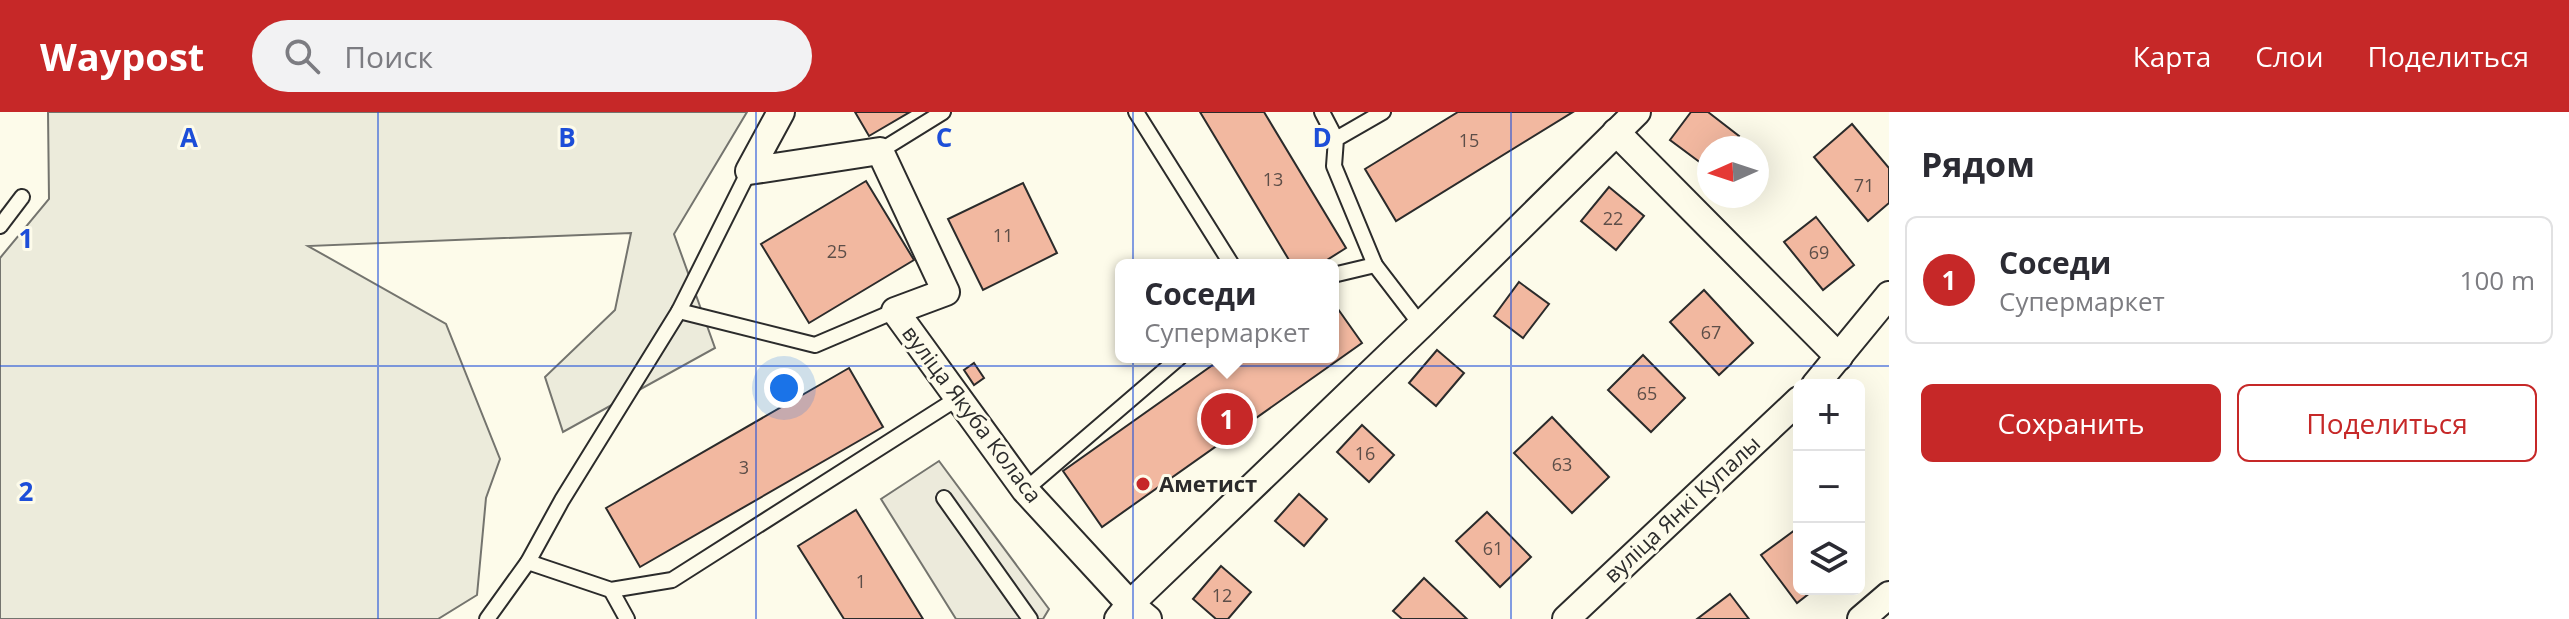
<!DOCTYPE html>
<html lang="ru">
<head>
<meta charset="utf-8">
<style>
  body { margin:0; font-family:"Open Sans",sans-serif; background:#f2f2f3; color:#2b2b33 }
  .controls { position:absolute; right:24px; bottom:24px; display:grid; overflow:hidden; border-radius:12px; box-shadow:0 8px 32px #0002 }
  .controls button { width:72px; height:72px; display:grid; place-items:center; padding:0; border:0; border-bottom:2px solid #e1e1e2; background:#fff; color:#2b2b33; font:40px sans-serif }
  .compass { position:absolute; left:1697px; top:24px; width:72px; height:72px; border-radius:50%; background:#fff; box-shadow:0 8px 32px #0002; rotate:267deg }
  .you { position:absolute; left:784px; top:276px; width:28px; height:28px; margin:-20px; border:6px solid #fff; border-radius:50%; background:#1a73e8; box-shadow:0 0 0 12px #1a73e833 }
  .badge { display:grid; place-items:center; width:52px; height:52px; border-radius:50%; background:#c62828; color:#fff; font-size:26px; font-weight:700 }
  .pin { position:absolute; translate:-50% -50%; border:4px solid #fff; box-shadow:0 2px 8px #0006 }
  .popup { position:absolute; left:1115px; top:147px; width:224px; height:104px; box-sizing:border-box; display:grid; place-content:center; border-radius:12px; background:#fff; filter:drop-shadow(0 2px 6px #0005); font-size:26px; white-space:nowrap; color:#7c7c81 }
  .popup b { font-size:30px; color:#2b2b33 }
  .popup::after { content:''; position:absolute; left:50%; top:100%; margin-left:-16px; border:16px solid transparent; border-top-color:#fff }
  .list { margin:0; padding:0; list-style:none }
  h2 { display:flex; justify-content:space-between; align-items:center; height:104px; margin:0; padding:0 32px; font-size:34px }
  h2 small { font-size:26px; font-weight:400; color:#7c7c81 }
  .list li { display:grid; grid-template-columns:52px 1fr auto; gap:24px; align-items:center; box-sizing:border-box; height:128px; margin:0 16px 16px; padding:0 16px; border:2px solid #e1e1e2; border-radius:12px }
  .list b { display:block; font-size:30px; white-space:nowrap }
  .list p { margin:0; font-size:26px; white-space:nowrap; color:#7c7c81 }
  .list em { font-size:26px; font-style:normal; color:#7c7c81 }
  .actions { display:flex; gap:16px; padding:24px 32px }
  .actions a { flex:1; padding:18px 0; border:2px solid #c62828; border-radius:12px; text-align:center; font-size:28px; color:#c62828 }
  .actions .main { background:#c62828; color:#fff }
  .icon { flex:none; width:44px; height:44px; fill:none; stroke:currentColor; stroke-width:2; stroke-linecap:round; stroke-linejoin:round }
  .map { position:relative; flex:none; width:1889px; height:507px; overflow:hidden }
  header { display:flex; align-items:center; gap:48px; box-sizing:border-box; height:112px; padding:0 40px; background:#c62828; color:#fff }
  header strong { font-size:38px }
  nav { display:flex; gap:44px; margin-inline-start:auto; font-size:28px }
  .search { width:560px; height:72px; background:#f2f2f3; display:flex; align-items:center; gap:20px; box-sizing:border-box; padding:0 28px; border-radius:44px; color:#7c7c81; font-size:30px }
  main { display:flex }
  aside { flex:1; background:#fff }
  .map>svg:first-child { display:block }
</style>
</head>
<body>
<header>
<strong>Waypost</strong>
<div class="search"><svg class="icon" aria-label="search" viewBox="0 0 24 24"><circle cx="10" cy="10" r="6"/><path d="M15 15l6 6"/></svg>Поиск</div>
<nav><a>Карта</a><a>Слои</a><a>Поделиться</a></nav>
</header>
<main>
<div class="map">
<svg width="1889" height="507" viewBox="0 0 1889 507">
  <rect width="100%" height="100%" fill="#fdfbea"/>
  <!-- green -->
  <path fill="#ecebdb" stroke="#74746e" stroke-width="2" d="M48,0H747L674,122L715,236L563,320L545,265L615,198L631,121L308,134L446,212L500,347L486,386L477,483L438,507H0V146L49,87Z"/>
  <!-- parking -->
  <path fill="#eceadb" stroke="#74746e" stroke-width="2" d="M939,349L1049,497L1043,507H956L881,387Z"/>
  <!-- building -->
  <g fill="#f2b8a0" stroke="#2b2b2b" stroke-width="2">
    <path d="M855,0H910L869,24Z"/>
    <path d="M1200,0H1264L1346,136L1319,153H1292Z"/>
    <path d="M1458,0H1573L1396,109L1365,57Z"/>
    <path d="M1691,0H1708L1739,24L1730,36H1709V57L1670,28Z"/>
    <path d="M1852,12L1889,56V91L1868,109L1814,45Z"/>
    <path d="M866,69L914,148L809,211L761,132Z"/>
    <path d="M1023,71L1057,141L983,178L948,107Z"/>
    <path d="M1609,75L1644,104L1616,138L1581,109Z"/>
    <path d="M1816,105L1854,153L1823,178L1784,130Z"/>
    <path d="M1519,170L1549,192L1523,226L1494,204Z"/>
    <path d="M1704,178L1753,231L1719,263L1670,210Z"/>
    <path d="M1333,190L1362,231L1102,415L1063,359L1224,245H1333Z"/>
    <path d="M1437,238L1464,261L1436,294L1409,271Z"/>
    <path d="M1643,243L1685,286L1651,320L1608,278Z"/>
    <path d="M974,251L984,266L974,273L964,258Z"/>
    <path d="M849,256L883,315L640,455L606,396Z"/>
    <path d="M1552,305L1609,365L1572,401L1514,341Z"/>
    <path d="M1362,313L1394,343L1369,370L1337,340Z"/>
    <path d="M1299,382L1327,407L1304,434L1275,409Z"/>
    <path d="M856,398L923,507H844L798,434Z"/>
    <path d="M1487,400L1531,445L1500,475L1456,429Z"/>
    <path d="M1799,415V477H1815L1797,491L1761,443Z"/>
    <path d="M1221,454L1251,480L1228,507H1216L1193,487Z"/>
    <path d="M1424,466L1467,507H1402L1393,499Z"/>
    <path d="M1730,482L1749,507H1697Z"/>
  </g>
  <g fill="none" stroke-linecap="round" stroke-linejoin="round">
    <defs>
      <g id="lane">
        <path d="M1136,0L1232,153"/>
        <path d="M1322,0L1336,27"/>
        <path d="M1383,0L1336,27L1334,54L1375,153L1421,213"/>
        <path d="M880,39L943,0"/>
        <path d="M0,114L22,85"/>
        <path d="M1333,163L1375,153"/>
        <path d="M679,199L815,233L895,199"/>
        <path d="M1025,378L1180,245"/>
        <path d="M944,386L1030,507"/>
        <path d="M528,450L611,478L672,468L958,286"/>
        <path d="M611,478L627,507"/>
        <path d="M487,507L528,450L562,388L679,199L749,59"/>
      </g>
      <g id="street">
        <path d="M781,0L749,59L880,39L946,180L895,199L1025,378L1130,492L1148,507"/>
        <path d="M1616,20L1839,245"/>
        <path d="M1815,273L1889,183"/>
        <path d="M1118,507L1130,492L1421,213L1637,0"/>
        <path d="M1566,507L1799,288"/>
        <path d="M1861,507L1889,483"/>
      </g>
    </defs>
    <!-- lane casing -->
    <use href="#lane" stroke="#2b2b2b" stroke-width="18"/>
    <!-- street casing -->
    <use href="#street" stroke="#2b2b2b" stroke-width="30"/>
    <!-- lane -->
    <use href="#lane" stroke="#fdfbea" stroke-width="14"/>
    <!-- street -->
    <use href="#street" stroke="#fdfbea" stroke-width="26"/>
  </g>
  <!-- grid -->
  <path fill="none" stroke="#1d4ed8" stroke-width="2" stroke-opacity="0.55" d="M378,0V507M756,0V507M1133,0V507M1511,0V507M0,254H1889"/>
  <!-- markers -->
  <circle fill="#c62828" stroke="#fdfbea" stroke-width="3" cx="1143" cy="372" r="8"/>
  <g text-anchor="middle" stroke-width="6" stroke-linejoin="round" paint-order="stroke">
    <!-- number labels -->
    <g font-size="18" fill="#5d4e48">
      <text x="1469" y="35">15</text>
      <text x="1273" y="74">13</text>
      <text x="1864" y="80">71</text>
      <text x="1613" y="113">22</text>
      <text x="1003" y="130">11</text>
      <text x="837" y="146">25</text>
      <text x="1819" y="147">69</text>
      <text x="1711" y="227">67</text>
      <text x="1647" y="288">65</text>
      <text x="1365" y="348">16</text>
      <text x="1562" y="359">63</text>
      <text x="744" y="362">3</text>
      <text x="1493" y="443">61</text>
      <text x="861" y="476">1</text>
      <text x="1222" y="490">12</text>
    </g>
    <!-- street labels -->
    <g font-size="22" fill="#2b2b2b" stroke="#fdfbea">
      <text transform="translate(972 302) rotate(53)" y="8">вуліца Якуба Коласа</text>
      <text transform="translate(1682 397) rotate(-43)" y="8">вуліца Янкі Купалы</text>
    </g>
    <!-- poi labels -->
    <g font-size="22" font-weight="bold" fill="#2b2b2b" stroke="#fdfbea" text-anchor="start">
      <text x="1159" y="380">Аметист</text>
    </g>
  </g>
  <g font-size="26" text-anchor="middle" font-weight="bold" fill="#1d4ed8" stroke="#fdfbea" stroke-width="6" stroke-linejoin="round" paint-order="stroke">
    <text x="189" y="35">A</text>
    <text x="567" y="35">B</text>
    <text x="944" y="35">C</text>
    <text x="1322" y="35">D</text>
    <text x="26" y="136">1</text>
    <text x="26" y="389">2</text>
  </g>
</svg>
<div class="controls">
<button>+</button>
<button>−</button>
<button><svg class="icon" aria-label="layers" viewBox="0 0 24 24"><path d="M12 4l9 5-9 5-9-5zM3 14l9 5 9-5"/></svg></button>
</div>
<svg class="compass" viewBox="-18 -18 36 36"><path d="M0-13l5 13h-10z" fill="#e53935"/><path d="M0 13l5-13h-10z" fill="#7c7c81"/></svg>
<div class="you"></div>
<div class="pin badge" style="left:1227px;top:307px">1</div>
<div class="popup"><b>Соседи</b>Супермаркет</div>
</div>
<aside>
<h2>Рядом<small></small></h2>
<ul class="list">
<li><span class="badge">1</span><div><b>Соседи</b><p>Супермаркет</p></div><em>100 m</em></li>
</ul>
<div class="actions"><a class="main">Сохранить</a><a>Поделиться</a></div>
</aside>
</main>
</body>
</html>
